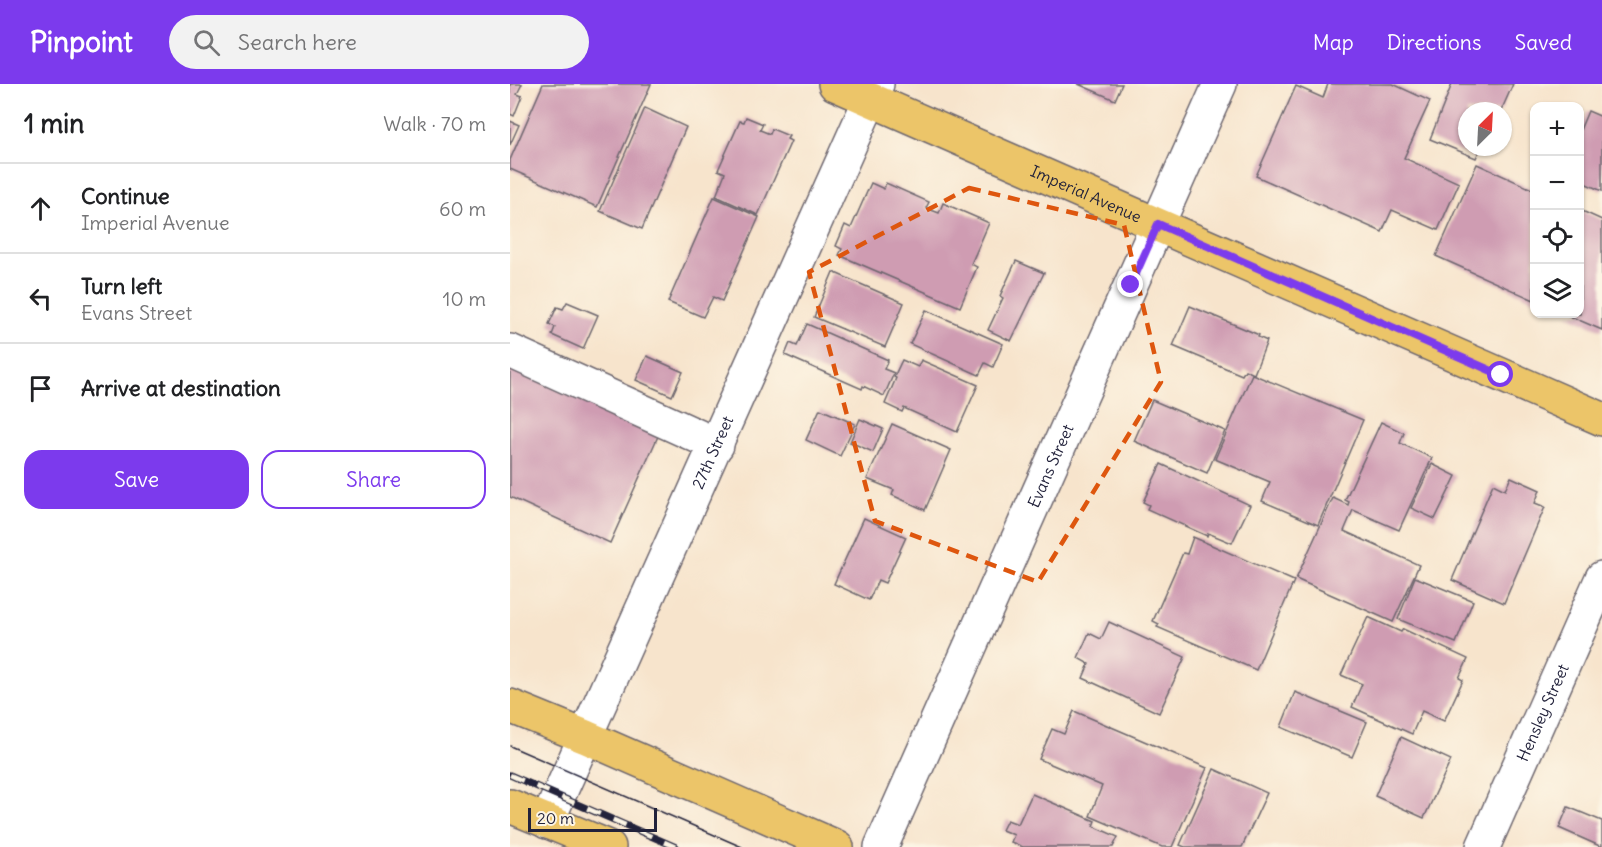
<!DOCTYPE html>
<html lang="en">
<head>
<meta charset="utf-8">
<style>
  body { margin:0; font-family:Delius,sans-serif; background:#f2f2f2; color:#202124 }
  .controls { position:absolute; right:18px; top:18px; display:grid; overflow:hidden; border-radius:12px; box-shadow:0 2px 4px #0004 }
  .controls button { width:54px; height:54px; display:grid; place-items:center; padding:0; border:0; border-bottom:2px solid #e0e0e0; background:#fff; color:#202124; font:30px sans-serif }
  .compass { position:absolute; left:948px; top:18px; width:54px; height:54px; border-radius:50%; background:#fff; box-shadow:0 2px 4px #0004; rotate:24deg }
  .scale { position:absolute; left:18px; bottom:15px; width:129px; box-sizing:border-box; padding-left:6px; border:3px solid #22223b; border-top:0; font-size:16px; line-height:21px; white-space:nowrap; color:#22223b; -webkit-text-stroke:4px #fcf5e5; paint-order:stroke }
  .stop { position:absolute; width:18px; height:18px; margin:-14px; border:4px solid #7c3aed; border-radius:50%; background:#fff }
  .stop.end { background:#7c3aed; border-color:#fff; box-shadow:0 2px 6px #0008 }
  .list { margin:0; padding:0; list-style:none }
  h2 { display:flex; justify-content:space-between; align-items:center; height:78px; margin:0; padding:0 24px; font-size:26px }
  h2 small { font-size:20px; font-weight:400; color:#757577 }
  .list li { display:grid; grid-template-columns:39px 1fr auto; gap:18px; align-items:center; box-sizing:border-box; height:90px; padding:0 24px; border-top:2px solid #e0e0e0 }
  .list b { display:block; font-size:22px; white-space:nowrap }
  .list p { margin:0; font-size:20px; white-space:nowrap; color:#757577 }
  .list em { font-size:20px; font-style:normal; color:#757577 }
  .actions { display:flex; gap:12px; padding:18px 24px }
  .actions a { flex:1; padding:14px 0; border:2px solid #7c3aed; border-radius:18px; text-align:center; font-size:21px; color:#7c3aed }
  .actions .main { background:#7c3aed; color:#fff }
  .icon { flex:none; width:33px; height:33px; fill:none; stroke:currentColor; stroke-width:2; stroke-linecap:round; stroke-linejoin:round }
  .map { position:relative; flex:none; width:1092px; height:763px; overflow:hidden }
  header { display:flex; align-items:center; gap:36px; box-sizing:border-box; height:84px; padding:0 30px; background:#7c3aed; color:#fff }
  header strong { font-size:28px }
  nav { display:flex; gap:33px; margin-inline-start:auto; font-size:21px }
  .search { width:420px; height:54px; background:#f2f2f2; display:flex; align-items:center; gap:15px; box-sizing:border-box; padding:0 21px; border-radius:33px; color:#757577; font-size:22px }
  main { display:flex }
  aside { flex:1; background:#fff }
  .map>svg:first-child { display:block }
</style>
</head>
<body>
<header>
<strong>Pinpoint</strong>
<div class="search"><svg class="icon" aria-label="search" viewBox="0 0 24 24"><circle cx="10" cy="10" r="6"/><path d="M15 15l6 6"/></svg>Search here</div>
<nav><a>Map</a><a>Directions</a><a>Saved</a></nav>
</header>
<main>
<aside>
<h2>1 min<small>Walk · 70 m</small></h2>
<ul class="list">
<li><svg class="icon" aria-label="ahead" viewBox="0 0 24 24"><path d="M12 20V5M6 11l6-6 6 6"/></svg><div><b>Continue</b><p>Imperial Avenue</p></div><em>60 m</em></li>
<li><svg class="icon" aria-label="left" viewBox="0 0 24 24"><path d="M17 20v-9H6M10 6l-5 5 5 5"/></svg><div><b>Turn left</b><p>Evans Street</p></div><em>10 m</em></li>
<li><svg class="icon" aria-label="arrive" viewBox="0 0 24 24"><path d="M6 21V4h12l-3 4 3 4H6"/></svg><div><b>Arrive at destination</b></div></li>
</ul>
<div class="actions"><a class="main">Save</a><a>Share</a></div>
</aside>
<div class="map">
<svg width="1092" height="763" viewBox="0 0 1092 763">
  <rect width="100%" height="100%" fill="#fcf5e5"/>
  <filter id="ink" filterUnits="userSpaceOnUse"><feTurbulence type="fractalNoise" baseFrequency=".0167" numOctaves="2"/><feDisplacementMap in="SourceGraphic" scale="12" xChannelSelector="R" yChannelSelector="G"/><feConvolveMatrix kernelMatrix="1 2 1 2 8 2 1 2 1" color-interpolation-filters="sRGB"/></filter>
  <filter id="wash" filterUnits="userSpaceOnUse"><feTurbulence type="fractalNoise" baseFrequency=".008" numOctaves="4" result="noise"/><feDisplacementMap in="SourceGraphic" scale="24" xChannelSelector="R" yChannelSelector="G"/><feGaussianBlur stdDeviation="1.35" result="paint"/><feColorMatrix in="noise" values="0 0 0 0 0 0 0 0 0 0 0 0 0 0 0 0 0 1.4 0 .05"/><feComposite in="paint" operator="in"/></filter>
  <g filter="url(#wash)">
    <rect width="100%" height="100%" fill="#f7e4cc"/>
    <g id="blocks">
      <!-- building -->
      <g fill="#cf9cb2">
        <path d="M0,0H12L7,10L12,12L4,32L0,30Z"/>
        <path d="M33,0H141L87,123L0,85V76Z"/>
        <path d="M568,0H612L605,16Z"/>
        <path d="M818,0H883L920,17L894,74L949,99L928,146L882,126L872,148L746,92L786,2L813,14Z"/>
        <path d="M942,0H1003L991,27H957V63H971L966,74L920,55Z"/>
        <path d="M135,24L176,43L132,145L90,127Z"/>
        <path d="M1078,27L1092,33V107L1070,97V46Z"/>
        <path d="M236,33L253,40L250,46L260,50L262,45L279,52L277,55L281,57L248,131L206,112L215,89L208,86L230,37L234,38Z"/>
        <path d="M0,37L9,41L0,61Z"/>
        <path d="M967,80L1024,106V216L926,172Z"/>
        <path d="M361,99L374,105L376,99L419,118L416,124L429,129L433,119L479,139L461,180L467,183L450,223L329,171L332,165L326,162L335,141L341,144Z"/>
        <path d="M204,113L249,133L212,217L203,213L193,233L158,218Z"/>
        <path d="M1070,126L1092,136V246L1055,230H1070Z"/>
        <path d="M506,177L534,189L501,257L478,246L493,214L490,212Z"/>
        <path d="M323,188L394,219L375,263L304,233Z"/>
        <path d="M57,218L88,231L73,265L42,251L45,243L39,240L47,223L53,225Z"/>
        <path d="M680,222L749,251L748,253L757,257L744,290L735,286L732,291L663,262Z"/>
        <path d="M416,226L493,260L483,283L475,279L469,291L400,260Z"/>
        <path d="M297,240L378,276L374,285L384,289L374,312L353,302L352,305L275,271L280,259L287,262Z"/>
        <path d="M137,272L173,288L162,312L126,296Z"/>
        <path d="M392,276L408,283L411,276L468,301L447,348L394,324L392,328L375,320L386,294L384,293Z"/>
        <path d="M0,283L149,350L100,459L0,413Z"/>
        <path d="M742,290L853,336L808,441L752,417L760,398L705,375Z"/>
        <path d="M642,316L715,347L697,389L624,357Z"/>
        <path d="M310,325L345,340L330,372L296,356Z"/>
        <path d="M350,335L373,345L363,368L340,358Z"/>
        <path d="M871,338L894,349L890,359L922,374L889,446L843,426L834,447L909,481L883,538L786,495L823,414L838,421L839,418L835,416Z"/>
        <path d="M382,340L441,366L415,426L382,411L384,406L357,395Z"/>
        <path d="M651,380L740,421L722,459L698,449L697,452L637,425L639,421L633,418Z"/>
        <path d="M922,380L946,392L925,435L901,424Z"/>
        <path d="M1001,393L1030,406L1025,419L1035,423L994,519L942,496L983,400L995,406Z"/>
        <path d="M354,434L396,453L375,499L368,496L359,516L324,500Z"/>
        <path d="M683,453L784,497L746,586L647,543L649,540L643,537L673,469L677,470Z"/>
        <path d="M905,493L963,517L946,559L888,535Z"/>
        <path d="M858,533L891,548L893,545L958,575L949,594L953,596L934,637L912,627L902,650L842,623L852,600L831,591Z"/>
        <path d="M599,538L675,573L649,629L573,594L579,580L568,574L579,549L591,555Z"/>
        <path d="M785,608L857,638L842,673L771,643Z"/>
        <path d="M564,627L697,684L662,763H652L580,732L592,702L529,675L542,645L554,650Z"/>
        <path d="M891,653L941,676L914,734L865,712Z"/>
        <path d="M704,685L757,709L732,763H675L670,761Z"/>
        <path d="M522,710L585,737L583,742L608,753L603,763H513L501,758L504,751L492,746L497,736L508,740Z"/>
        <path d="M1058,723L1092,737V763L1049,744Z"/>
      </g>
    </g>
  </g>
  <g filter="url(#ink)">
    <use href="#blocks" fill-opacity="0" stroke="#6d666e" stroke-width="1.5"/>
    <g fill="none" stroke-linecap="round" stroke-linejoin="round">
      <defs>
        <g id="minor">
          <path d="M0,267L207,361"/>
          <path id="s1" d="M37,738L367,0"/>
          <path id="s2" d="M371,763L710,0"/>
          <path id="s3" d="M973,763L1092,494"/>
        </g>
        <g id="major">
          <path id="s4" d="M325,0L1092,335"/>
          <path d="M0,622L76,653L327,763"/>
          <path d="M0,722L99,763"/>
        </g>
      </defs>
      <!-- minor casing -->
      <use href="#minor" stroke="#6d666e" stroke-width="36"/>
      <!-- major casing -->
      <use href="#major" stroke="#6d666e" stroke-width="36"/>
      <!-- minor -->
      <use href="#minor" stroke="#fff" stroke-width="33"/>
      <!-- major -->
      <use href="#major" stroke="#ecc569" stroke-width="33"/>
      <!-- tram -->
      <path stroke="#22223b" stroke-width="1.5" d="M0,662L232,763"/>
      <defs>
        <path id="rail" d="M0,691L166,763"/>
      </defs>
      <!-- rail casing -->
      <use href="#rail" stroke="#22223b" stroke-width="7"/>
      <!-- rail -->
      <use href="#rail" stroke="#fcf5e5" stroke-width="4.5" stroke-dasharray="14" stroke-linecap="butt"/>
    </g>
  </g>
  <g fill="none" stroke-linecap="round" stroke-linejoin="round" filter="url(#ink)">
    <!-- route -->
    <path stroke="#7c3aed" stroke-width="8" d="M621,201L648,140L991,291"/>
  </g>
  <!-- marked area -->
  <path fill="none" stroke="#de560e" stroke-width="4.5" stroke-dasharray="12 8" stroke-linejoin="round" d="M459,104L614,141L651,298L528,498L365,437L299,188Z"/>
  <g text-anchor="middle" stroke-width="6" stroke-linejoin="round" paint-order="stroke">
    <!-- street labels -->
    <g font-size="16" fill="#22223b" stroke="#fcf5e5">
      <text dy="6" stroke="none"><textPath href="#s4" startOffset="274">Imperial Avenue</textPath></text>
      <text dy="6" stroke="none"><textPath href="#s1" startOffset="405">27th Street</textPath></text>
      <text dy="6" stroke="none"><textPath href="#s2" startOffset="417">Evans Street</textPath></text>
      <text dy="6" stroke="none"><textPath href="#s3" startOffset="147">Hensley Street</textPath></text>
    </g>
  </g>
</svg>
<div class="controls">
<button>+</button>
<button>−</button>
<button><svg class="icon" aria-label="locate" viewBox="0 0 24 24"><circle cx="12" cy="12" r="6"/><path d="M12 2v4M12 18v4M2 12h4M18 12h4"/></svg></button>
<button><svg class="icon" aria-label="layers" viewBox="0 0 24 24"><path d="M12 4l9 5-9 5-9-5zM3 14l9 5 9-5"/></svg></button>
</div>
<svg class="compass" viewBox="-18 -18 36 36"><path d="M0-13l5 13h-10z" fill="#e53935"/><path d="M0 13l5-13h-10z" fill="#757577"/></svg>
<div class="scale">20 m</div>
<div class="stop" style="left:991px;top:291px"></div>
<div class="stop end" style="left:621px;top:201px"></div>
</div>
</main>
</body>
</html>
